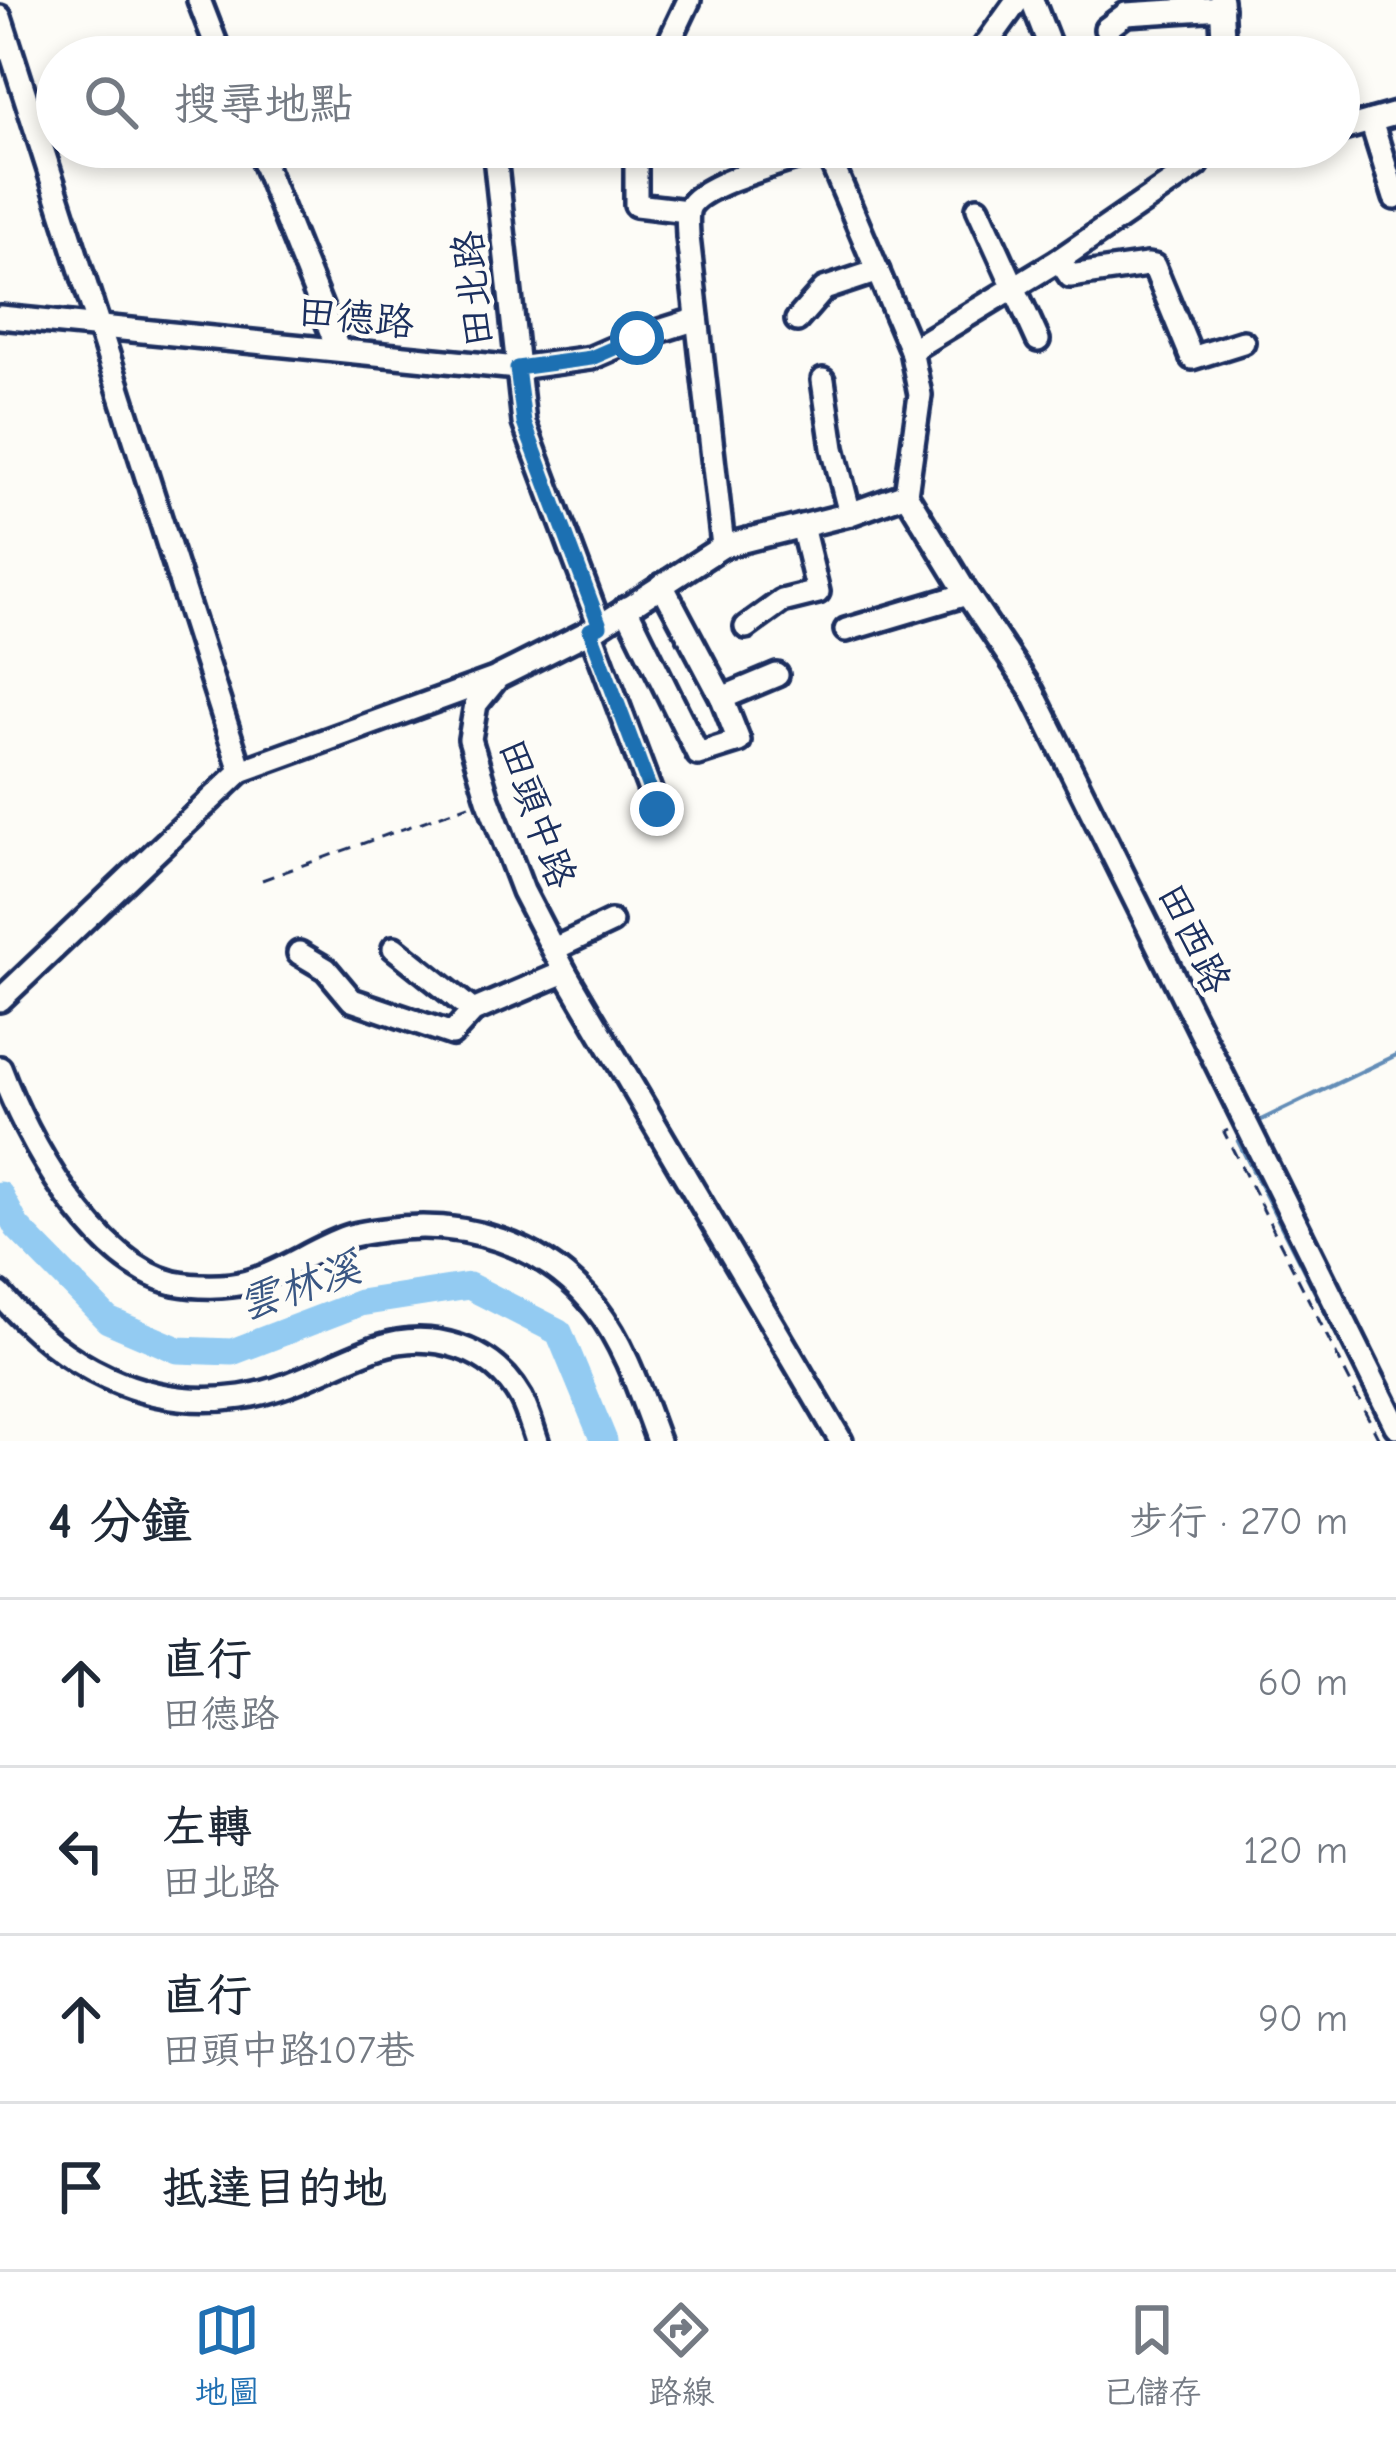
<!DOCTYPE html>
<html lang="zh-TW">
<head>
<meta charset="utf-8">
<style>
  body { margin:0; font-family:"Comic Neue","LXGW WenKai TC",sans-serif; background:#f2f2f3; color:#1f2937 }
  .stop { position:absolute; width:36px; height:36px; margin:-27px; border:9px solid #1f6fb2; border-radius:50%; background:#fff }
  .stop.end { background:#1f6fb2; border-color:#fff; box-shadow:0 3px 12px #0008 }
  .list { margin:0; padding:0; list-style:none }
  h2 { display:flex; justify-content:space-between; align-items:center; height:156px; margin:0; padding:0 48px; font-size:51px }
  h2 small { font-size:39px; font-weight:400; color:#747a83 }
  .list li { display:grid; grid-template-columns:78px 1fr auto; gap:36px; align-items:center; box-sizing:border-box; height:168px; padding:0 48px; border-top:3px solid #e0e1e3 }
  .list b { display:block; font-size:45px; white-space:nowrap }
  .list p { margin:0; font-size:39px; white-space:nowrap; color:#747a83 }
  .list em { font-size:39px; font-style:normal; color:#747a83 }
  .icon { flex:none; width:66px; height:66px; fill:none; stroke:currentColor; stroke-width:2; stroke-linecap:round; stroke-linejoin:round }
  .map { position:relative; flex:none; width:1396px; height:1441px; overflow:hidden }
  .search { position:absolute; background:#fff; box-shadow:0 6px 18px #0003; left:36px; right:36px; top:36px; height:132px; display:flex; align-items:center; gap:30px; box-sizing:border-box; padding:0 42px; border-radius:66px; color:#747a83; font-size:45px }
  .sheet { height:828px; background:#fff }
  nav { display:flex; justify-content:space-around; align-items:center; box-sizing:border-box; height:168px; border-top:3px solid #e0e1e3; background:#fff; font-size:33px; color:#747a83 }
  nav a { display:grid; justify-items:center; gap:6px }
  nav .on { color:#1f6fb2 }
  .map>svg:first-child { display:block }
</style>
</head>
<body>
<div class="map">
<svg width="1396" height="1441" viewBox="0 0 1396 1441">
  <rect width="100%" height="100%" fill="#fdfcf7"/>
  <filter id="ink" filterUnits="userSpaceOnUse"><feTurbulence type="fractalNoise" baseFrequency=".00833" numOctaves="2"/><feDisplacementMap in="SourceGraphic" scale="24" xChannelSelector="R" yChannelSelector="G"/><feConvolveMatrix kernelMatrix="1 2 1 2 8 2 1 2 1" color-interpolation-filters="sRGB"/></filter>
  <g filter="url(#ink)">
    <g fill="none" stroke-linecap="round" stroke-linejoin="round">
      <!-- stream -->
      <g stroke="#638db7" stroke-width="4.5">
        <path d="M1255,1123L1396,1055"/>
        <path d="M1243,1136L1238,1141L1391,1441"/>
      </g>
      <!-- river -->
      <path stroke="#93cbf2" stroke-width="27" d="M0,1195L17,1227L108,1320L178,1350L232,1352L360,1303L469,1286L559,1332L604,1441"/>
      <defs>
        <g id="minor">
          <path d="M199,0L221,57"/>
          <path d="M1032,0L1054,57"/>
          <path d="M1221,0L1224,57"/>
          <path d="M0,17L241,771L0,1000"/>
          <path d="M1106,29L1126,14L1222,8"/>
          <path d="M669,47L710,57"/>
          <path d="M662,57L689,0"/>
          <path d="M977,57L1018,0"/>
          <path d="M1371,121L1395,198"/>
          <path d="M1339,130L1396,114"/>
          <path d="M257,147L338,349"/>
          <path d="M494,147L524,423L600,626"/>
          <path d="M830,147C801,158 700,182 689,208C686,216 688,228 688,237L723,546L600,626L498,677L476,704L470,739L488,799L523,891L565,972L841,1441"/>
          <path d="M636,159V205L687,211"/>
          <path d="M978,208L1038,340"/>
          <path d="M1059,260L1070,276L1147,265L1154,266L1192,358L1243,342"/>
          <path d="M0,317L517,368L591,358L637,338L697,319"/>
          <path d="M797,320L824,289L878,271"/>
          <path d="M911,350L1059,260L1197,165L1208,147"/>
          <path d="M823,380L833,448L850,514"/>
          <path d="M906,494L967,594L1032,691L1396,1426"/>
          <path d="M723,546L850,514L906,494L920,395L911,350L825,147"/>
          <path d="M626,608L698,754L739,741L722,698L662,585"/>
          <path d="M746,627L782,601L818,592L802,526"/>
          <path d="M590,630L657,809"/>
          <path d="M846,630L967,594"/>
          <path d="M722,698L777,675"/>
          <path d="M241,771L494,679"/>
          <path d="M394,948L473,1011"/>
          <path d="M554,949L611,922"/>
          <path d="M299,953L326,969L352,1000L452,1034L473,1011L565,972"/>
          <path d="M0,1068C27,1140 93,1263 174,1283C194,1287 226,1288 247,1282C281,1273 313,1249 347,1237C358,1233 371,1232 383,1230C463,1218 545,1243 596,1308C626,1347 641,1396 658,1441"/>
          <path d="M0,1294C61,1366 145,1411 241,1397C291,1390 332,1363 378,1347C432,1329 493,1348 521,1398C528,1411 532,1427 537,1441"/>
        </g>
      </defs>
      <!-- minor casing -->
      <use href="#minor" stroke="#1b2f5e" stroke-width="30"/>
      <!-- path -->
      <g stroke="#1b2f5e" stroke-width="3" stroke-dasharray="12 9" stroke-linecap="butt">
        <path d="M262,880L469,805"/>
        <path d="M1228,1130L1224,1132L1380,1441"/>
      </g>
      <!-- minor -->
      <use href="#minor" stroke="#fdfcf7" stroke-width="21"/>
    </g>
  </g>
  <g fill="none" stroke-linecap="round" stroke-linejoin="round" filter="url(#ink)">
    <!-- route -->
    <path stroke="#1f6fb2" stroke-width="15" d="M637,338L591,358L517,368L524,423L600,626L590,630L657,809"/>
  </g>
  <g text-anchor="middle" stroke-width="9" stroke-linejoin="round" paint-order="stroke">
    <!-- street labels -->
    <g font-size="39" fill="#1b2f5e" stroke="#fdfcf7">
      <text transform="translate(472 289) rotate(-96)" y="14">田北路</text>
      <text transform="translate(356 316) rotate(6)" y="14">田德路</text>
      <text transform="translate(538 813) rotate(70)" y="14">田頭中路</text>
      <text transform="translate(1195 938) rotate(64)" y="14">田西路</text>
    </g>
    <!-- water labels -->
    <g font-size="42" font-style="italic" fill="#395683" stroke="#fdfcf7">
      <text transform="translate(299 1285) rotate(-19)" y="15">雲林溪</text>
    </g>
  </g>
</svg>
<div class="stop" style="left:637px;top:338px"></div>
<div class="stop end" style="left:657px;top:809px"></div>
<div class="search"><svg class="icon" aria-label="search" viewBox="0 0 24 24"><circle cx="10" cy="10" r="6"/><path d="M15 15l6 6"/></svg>搜尋地點</div>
</div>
<section class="sheet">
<h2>4 分鐘<small>步行 · 270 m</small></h2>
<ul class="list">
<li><svg class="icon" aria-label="ahead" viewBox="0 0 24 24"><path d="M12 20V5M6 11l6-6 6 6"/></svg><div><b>直行</b><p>田德路</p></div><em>60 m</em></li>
<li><svg class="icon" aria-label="left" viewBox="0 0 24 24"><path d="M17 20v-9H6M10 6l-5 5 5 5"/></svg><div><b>左轉</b><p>田北路</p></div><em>120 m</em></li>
<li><svg class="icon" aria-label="ahead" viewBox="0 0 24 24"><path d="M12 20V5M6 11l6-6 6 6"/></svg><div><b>直行</b><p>田頭中路107巷</p></div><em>90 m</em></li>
<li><svg class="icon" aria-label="arrive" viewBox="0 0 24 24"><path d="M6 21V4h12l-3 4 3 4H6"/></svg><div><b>抵達目的地</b></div></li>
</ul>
</section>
<nav>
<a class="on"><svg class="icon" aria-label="map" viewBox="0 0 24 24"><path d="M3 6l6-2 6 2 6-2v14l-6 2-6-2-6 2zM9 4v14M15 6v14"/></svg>地圖</a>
<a><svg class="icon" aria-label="directions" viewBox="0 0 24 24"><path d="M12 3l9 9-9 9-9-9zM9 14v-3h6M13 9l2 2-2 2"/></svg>路線</a>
<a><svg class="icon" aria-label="saved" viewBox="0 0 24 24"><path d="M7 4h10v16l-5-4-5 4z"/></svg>已儲存</a>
</nav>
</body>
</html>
